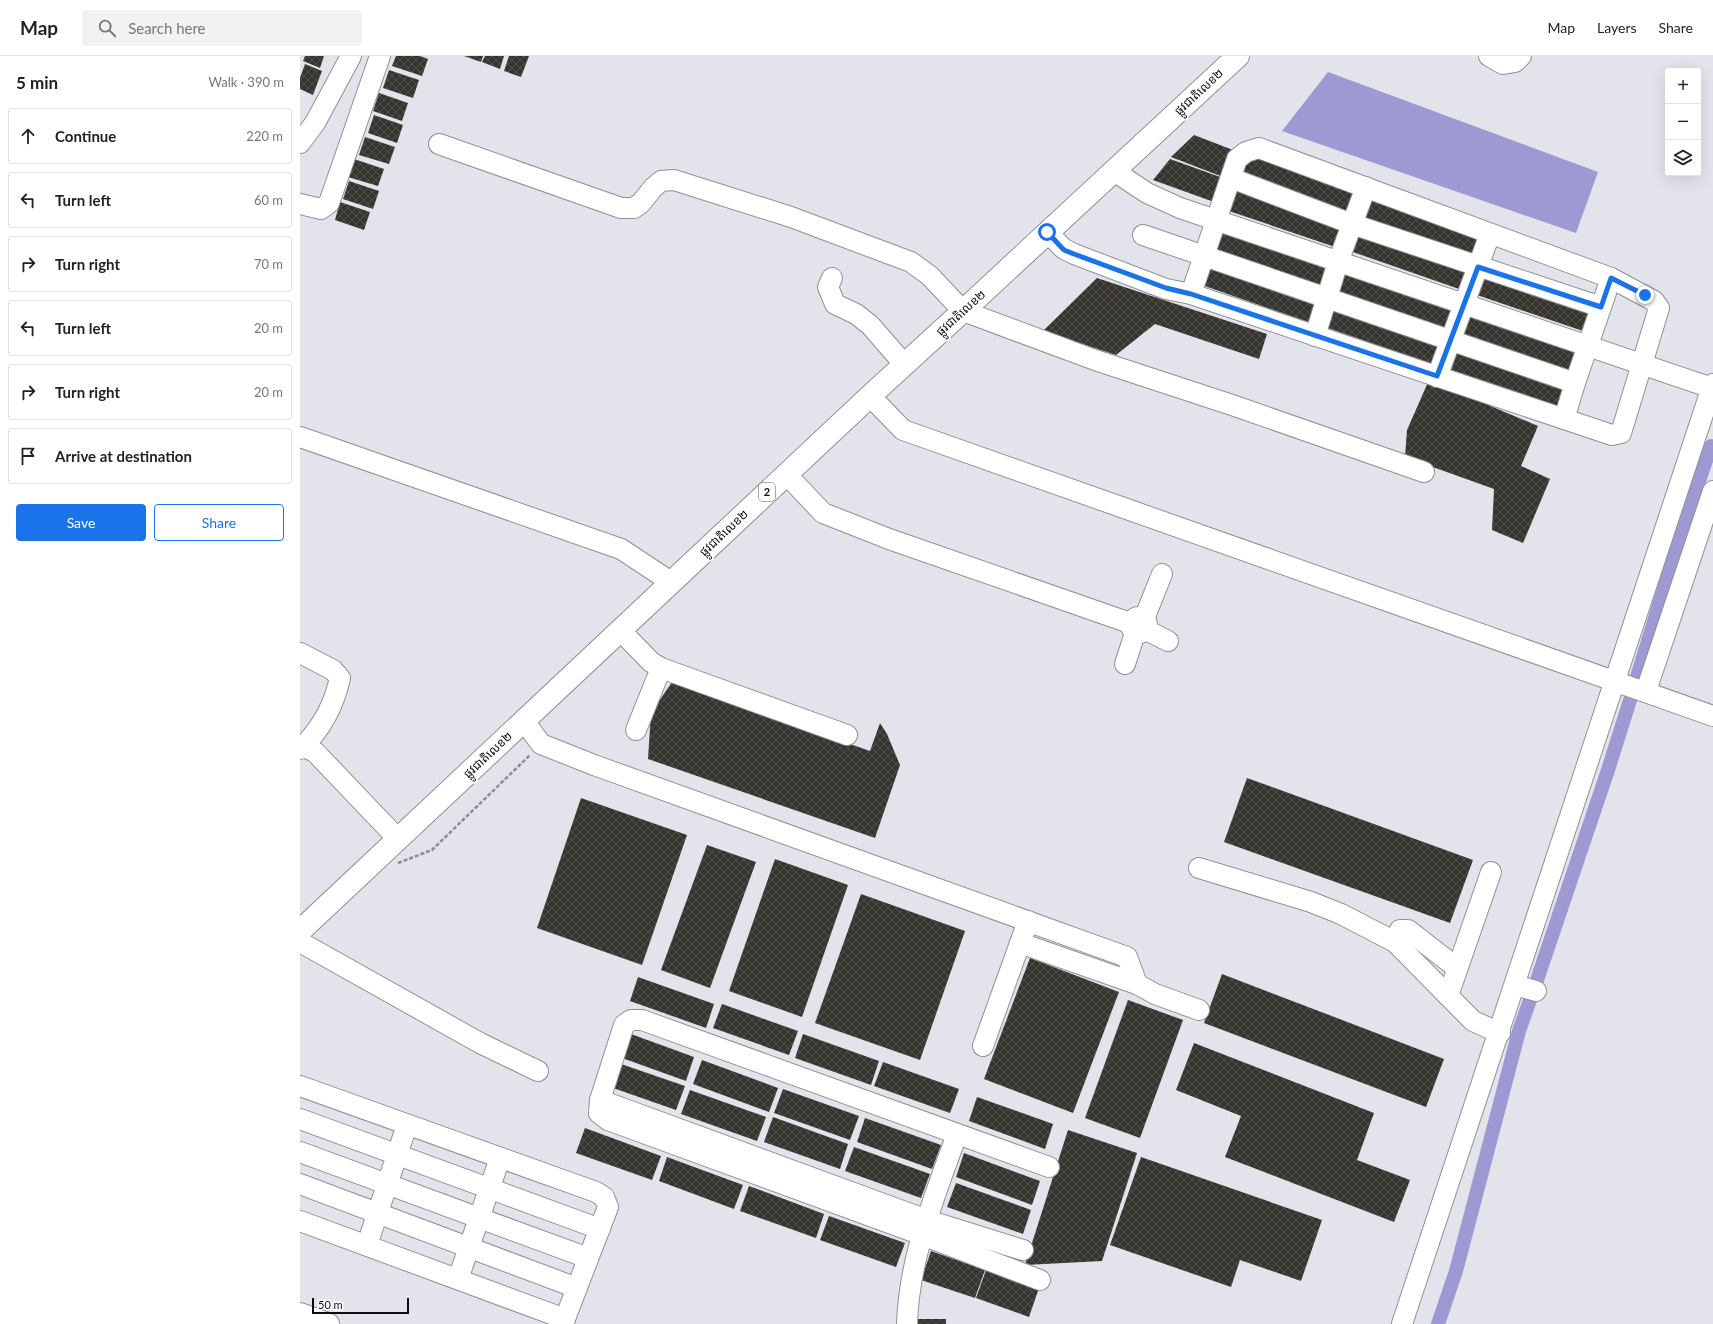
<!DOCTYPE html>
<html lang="en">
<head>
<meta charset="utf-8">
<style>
  body { margin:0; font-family:Lato,"Noto Sans Khmer",sans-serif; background:#f2f2f2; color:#222 }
  .controls { position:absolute; right:12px; top:12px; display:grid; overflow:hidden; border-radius:4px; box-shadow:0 4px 16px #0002 }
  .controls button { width:36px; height:36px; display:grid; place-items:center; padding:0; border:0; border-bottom:1px solid #e0e0e0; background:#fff; color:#222; font:20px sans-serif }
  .scale { position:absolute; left:12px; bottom:10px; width:97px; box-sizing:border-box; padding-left:4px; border:2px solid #0d0d10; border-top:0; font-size:11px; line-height:14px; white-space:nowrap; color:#0d0d10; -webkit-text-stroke:3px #fff; paint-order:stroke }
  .stop { position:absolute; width:12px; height:12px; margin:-9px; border:3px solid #1a73e8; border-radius:50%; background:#fff }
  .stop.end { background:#1a73e8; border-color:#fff; box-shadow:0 1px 4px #0008 }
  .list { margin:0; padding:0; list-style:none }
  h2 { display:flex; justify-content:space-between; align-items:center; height:52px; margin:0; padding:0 16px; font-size:17px }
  h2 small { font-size:13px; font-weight:400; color:#767676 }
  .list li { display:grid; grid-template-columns:26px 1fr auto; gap:12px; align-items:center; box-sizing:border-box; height:56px; margin:0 8px 8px; padding:0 8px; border:1px solid #e0e0e0; border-radius:4px }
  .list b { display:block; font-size:15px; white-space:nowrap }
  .list em { font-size:13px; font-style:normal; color:#767676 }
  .actions { display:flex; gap:8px; padding:12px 16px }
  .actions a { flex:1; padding:9px 0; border:1px solid #1a73e8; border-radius:4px; text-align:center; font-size:14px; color:#1a73e8 }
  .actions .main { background:#1a73e8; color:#fff }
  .icon { flex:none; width:22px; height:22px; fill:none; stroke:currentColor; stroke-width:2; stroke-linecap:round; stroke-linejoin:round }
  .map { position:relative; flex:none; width:1413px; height:1268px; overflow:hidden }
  header { display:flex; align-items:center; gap:24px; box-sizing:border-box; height:56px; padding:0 20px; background:#fff; border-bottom:1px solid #e0e0e0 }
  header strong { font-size:19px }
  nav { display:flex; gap:22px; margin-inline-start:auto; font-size:14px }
  .search { width:280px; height:36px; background:#f2f2f2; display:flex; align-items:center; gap:10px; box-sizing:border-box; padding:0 14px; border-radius:4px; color:#767676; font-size:15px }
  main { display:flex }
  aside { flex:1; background:#fff }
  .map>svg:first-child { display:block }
</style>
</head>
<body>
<header>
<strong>Map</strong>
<div class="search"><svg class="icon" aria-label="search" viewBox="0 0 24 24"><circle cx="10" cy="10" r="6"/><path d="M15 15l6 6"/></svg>Search here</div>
<nav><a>Map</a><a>Layers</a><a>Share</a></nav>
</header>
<main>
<aside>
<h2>5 min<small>Walk · 390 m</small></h2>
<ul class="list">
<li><svg class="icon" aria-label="ahead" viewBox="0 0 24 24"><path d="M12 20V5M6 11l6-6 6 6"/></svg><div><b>Continue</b></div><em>220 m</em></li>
<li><svg class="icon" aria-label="left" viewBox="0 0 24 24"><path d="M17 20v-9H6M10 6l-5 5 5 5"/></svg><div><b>Turn left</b></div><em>60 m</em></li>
<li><svg class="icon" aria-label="right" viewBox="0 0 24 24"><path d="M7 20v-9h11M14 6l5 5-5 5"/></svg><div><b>Turn right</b></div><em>70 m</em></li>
<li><svg class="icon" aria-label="left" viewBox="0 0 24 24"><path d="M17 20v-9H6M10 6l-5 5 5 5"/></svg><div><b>Turn left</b></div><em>20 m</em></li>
<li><svg class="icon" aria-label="right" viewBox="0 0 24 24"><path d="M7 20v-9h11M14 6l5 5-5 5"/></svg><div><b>Turn right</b></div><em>20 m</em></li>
<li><svg class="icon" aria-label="arrive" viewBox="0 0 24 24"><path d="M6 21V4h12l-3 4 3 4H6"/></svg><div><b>Arrive at destination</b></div></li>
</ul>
<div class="actions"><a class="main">Save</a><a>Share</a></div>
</aside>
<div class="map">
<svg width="1413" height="1268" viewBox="0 0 1413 1268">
  <defs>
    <pattern id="building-cross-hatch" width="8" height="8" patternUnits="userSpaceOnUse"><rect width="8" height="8" fill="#36352f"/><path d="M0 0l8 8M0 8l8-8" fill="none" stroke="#504f4a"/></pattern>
  </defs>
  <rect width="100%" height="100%" fill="#e3e3eb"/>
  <!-- water -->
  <path fill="#9d99d2" d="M1028,16L1298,116L1276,177L982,75Z"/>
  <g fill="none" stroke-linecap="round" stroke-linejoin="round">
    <!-- canal -->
    <g stroke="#9d99d2" stroke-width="14">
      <path d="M1337,621L1382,474L1411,390"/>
      <path d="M1237,924L1308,714L1331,641"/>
      <path d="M1138,1268L1156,1215L1219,975L1230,944"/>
    </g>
  </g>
  <!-- building -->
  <g fill="url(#building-cross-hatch)">
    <path d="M5,0H24L20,12L3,5Z"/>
    <path d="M96,0H120L128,3L122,20L92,10Z"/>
    <path d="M164,0H183L181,6Z"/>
    <path d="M185,0H204L200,13L182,6Z"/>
    <path d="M209,0H229L221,21L204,15Z"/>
    <path d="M5,8L22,15L13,39L0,33V22Z"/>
    <path d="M89,14L119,24L113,42L83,32Z"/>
    <path d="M79,37L108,47L102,65L73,55Z"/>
    <path d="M74,59L103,69L97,87L68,77Z"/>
    <path d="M894,79L933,94L923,121L871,101Z"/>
    <path d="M65,81L95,91L89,108L59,99Z"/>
    <path d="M946,97L1058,135L1050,157L938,119Z"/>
    <path d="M54,103L84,113L78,130L48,121Z"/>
    <path d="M870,103L923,122L914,146L853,124Z"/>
    <path d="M49,125L79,135L73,153L43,143Z"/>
    <path d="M934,132L1046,170L1038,192L926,154Z"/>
    <path d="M1071,140L1183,179L1175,201L1063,162Z"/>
    <path d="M40,146L70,156L64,174L35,164Z"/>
    <path d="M920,172L1032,211L1025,233L912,195Z"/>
    <path d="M1057,173L1170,212L1162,234L1050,195Z"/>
    <path d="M907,206L1019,244L1011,267L899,228Z"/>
    <path d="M1041,214L1153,253L1145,275L1033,236Z"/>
    <path d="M1182,216L1294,254L1286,276L1174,238Z"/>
    <path d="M797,222L967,278L959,303L855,268L816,299L743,275Z"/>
    <path d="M1029,248L1141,287L1134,309L1022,270Z"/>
    <path d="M1166,257L1278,295L1271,318L1159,279Z"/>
    <path d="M1155,291L1267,330L1260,352L1148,313Z"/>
    <path d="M1129,324L1238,370L1221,410L1250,423L1223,487L1192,474L1194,433L1105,401L1107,374Z"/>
    <path d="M372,626L570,695L580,667L587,678L600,709L575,782L348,703L351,657Z"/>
    <path d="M947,722L1173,804L1150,867L924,786Z"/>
    <path d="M281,742L387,779L342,909L237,872Z"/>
    <path d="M407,789L456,806L410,932L361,914Z"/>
    <path d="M475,803L548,829L502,961L429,935Z"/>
    <path d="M561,838L665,875L620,1004L515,967Z"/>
    <path d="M730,902L819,936L773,1057L684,1023Z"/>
    <path d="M922,918L1144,1003L1126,1051L904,967Z"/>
    <path d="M338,921L414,948L406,972L330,945Z"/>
    <path d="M828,944L883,964L840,1082L785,1062Z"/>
    <path d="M422,948L498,975L489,999L413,972Z"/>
    <path d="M331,978L394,1001L386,1025L322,1002Z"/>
    <path d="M503,978L579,1005L571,1029L495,1002Z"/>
    <path d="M894,987L1074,1057L1057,1104L1110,1124L1094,1166L925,1101L941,1060L876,1034Z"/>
    <path d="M402,1004L478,1032L469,1056L393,1028Z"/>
    <path d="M583,1006L659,1033L650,1057L574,1030Z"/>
    <path d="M321,1008L385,1030L376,1054L313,1032Z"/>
    <path d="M483,1033L559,1060L550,1084L474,1057Z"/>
    <path d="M390,1034L466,1061L457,1085L381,1058Z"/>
    <path d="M677,1041L753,1068L745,1093L669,1065Z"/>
    <path d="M473,1061L548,1088L540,1113L464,1086Z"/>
    <path d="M565,1062L641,1089L632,1113L557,1086Z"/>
    <path d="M285,1072L361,1100L352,1124L276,1097Z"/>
    <path d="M768,1074L837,1097L802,1205L725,1209Z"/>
    <path d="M554,1091L630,1118L621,1142L545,1115Z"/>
    <path d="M664,1097L740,1125L732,1149L656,1121Z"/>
    <path d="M367,1101L443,1129L434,1153L359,1125Z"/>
    <path d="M841,1101L1022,1164L1001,1225L940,1204L931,1231L810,1189Z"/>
    <path d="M656,1127L731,1154L723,1178L647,1151Z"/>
    <path d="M449,1130L524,1158L516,1182L440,1155Z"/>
    <path d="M529,1160L605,1187L596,1211L520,1184Z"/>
    <path d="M631,1195L685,1214L675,1242L621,1224Z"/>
    <path d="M686,1214L739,1232L729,1261L676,1242Z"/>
    <path d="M618,1263H646V1268H617Z"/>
  </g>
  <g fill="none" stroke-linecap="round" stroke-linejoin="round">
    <defs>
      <g id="minor">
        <path d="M1189,0L1203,8L1215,6L1221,0"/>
        <path d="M0,87L15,67L51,0"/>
        <path d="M139,88L321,152H334L341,147L353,132L361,125L374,124L491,161L611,206L630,220L663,255L795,304L932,349L1124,416"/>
        <path d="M959,92L1311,222L1354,245L1359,252L1321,377L1312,379L891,238L937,103L946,96Z"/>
        <path d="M814,115L847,137L880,152L1412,332"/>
        <path d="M931,122L1052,168L1301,251"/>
        <path d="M0,148L21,153L29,147L80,0"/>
        <path d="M747,176L764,193L774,198L866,233L891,238"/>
        <path d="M843,179L1275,327L1311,222"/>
        <path d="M532,222L528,231L535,248L556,258L570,269L604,308"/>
        <path d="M1015,280L1038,206L1066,131"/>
        <path d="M1137,321L1190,178"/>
        <path d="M570,340L603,374L1413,660"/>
        <path d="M1264,363L1275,327"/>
        <path d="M0,381L321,493L371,526"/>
        <path d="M486,418L523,457L589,483L830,567"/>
        <circle cx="839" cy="569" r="8"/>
        <path d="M844,563L862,518"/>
        <path d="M320,574L351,606L361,612L547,679"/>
        <path d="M846,574L868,585"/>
        <path d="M0,597L33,614L40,622C34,649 21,674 0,693"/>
        <path d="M825,608L835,577"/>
        <path d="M1346,635L1413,435"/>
        <path d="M224,665L241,688L294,709L827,901L837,928L855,938L899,954"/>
        <path d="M336,674L361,612"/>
        <path d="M0,689L15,696L98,783"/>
        <path d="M899,812L1011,846L1041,858L1095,886L1173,965L1200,977"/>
        <path d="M0,886L180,987L238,1015"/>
        <path d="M1095,886L1100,874H1108L1157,912"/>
        <path d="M720,887L837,928"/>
        <path d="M1215,929L1236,935"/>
        <path d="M1148,940L1191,816"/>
        <path d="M683,990L728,865"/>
        <path d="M0,1030L296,1136L304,1141L308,1151L263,1268"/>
        <path d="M300,1044L627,1164L723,1194"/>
        <path d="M0,1063L300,1173"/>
        <path d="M0,1096L288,1202"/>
        <path d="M0,1128L277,1232"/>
        <path d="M0,1165L265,1263"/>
        <path d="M67,1189L107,1069"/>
        <path d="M158,1223L200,1102"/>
        <path d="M740,1224L622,1179L308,1064L299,1057L300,1044L324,969L331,964H342L749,1111"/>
        <path d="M607,1268C609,1201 635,1140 657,1078"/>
        <path d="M1102,1268L1413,328"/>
      </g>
      <path id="major" d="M0,1258L28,1268"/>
      <path id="highway" d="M0,875L570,340L663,255L938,0"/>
    </defs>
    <!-- minor casing -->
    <use href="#minor" stroke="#909097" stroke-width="22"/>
    <!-- major casing -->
    <use href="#major" stroke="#909097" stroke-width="24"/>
    <!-- highway casing -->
    <use href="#highway" stroke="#909097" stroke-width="24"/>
    <!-- path -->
    <path stroke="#8c8c92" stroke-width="2.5" stroke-dasharray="4 2" stroke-linecap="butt" d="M98,807L132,794L230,699"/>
    <!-- minor -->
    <use href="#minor" stroke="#fff" stroke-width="20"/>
    <!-- major -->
    <use href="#major" stroke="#fff" stroke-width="22"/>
    <!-- highway -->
    <use href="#highway" stroke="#fff" stroke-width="22"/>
  </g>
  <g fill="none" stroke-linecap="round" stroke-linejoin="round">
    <!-- route -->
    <path stroke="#1a73e8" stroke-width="5" d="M747,176L764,194L774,198L866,232L891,238L1137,320L1178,211L1301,251L1311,222L1345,239"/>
  </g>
  <g text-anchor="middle" stroke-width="4" stroke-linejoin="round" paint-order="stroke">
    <!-- shield labels -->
    <rect fill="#fff" stroke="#565658" stroke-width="1" x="459" y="427" width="16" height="18" rx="3"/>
    <g font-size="11" font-weight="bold" fill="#0d0d10">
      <text x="467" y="440">2</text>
    </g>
    <!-- street labels -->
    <g font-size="12" fill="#0d0d10" stroke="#fff">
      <text transform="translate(899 36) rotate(-43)" y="4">ផ្លូវជាតិលេខ២</text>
      <text transform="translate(661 257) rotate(-42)" y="4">ផ្លូវជាតិលេខ២</text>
      <text transform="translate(424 477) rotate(-43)" y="4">ផ្លូវជាតិលេខ២</text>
      <text transform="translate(188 699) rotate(-43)" y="4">ផ្លូវជាតិលេខ២</text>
    </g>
  </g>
</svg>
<div class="controls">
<button>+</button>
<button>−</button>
<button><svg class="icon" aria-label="layers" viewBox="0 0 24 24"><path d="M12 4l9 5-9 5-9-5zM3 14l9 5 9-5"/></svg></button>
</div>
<div class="scale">50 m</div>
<div class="stop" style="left:747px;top:176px"></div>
<div class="stop end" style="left:1345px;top:239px"></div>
</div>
</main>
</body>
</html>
